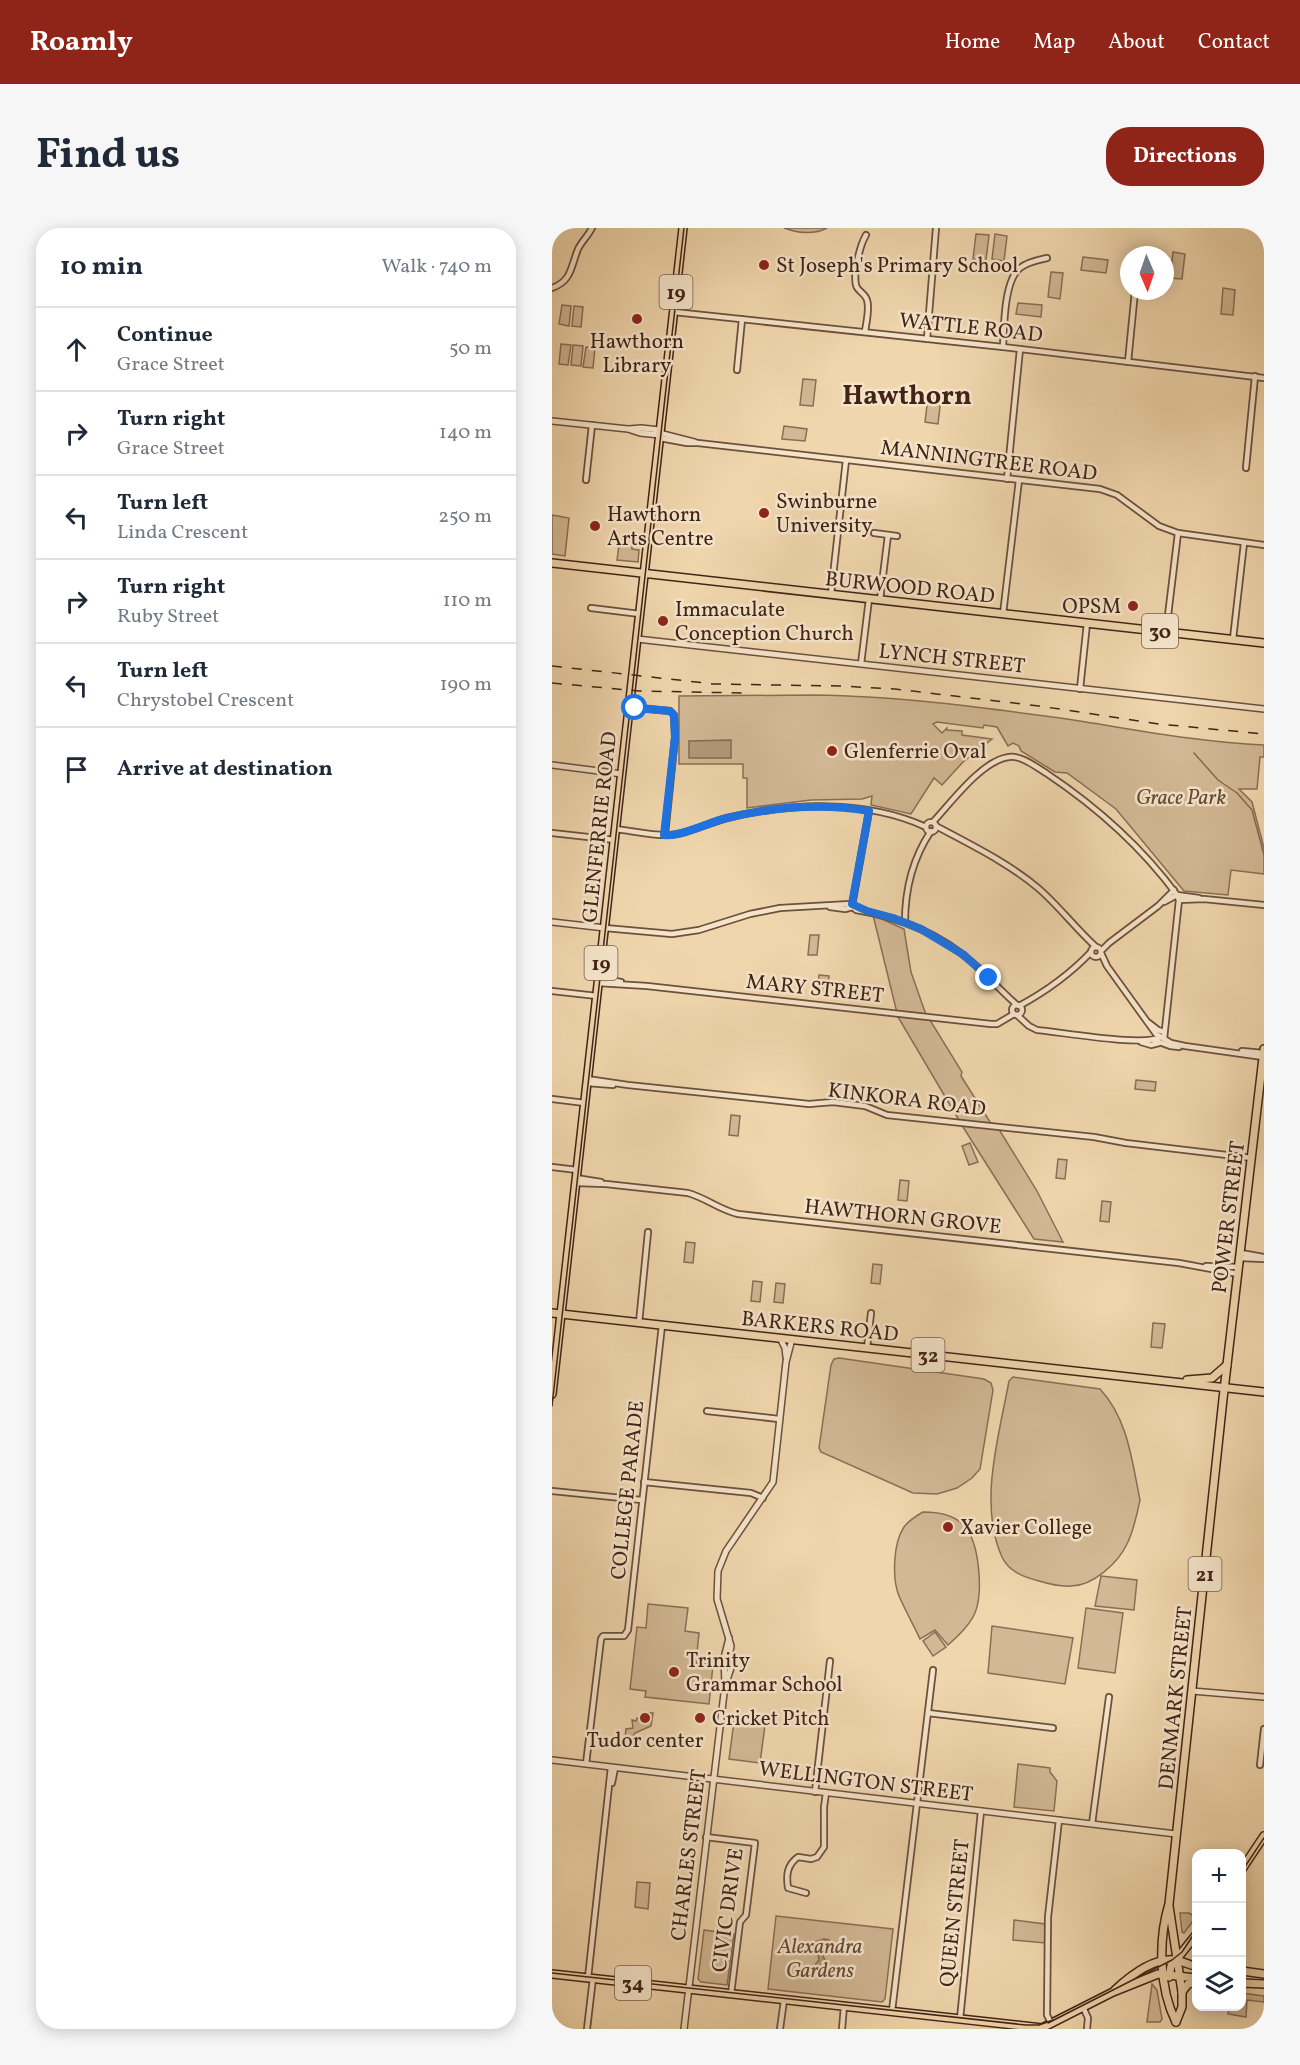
<!DOCTYPE html>
<html lang="en">
<head>
<meta charset="utf-8">
<style>
  body { margin:0; font-family:Vollkorn,serif; background:#f6f6f7; color:#1f2937 }
  .controls { position:absolute; right:18px; bottom:18px; display:grid; overflow:hidden; border-radius:12px; box-shadow:0 3px 15px #0003 }
  .controls button { width:54px; height:54px; display:grid; place-items:center; padding:0; border:0; border-bottom:2px solid #e0e1e3; background:#fff; color:#1f2937; font:30px sans-serif }
  .compass { position:absolute; left:568px; top:18px; width:54px; height:54px; border-radius:50%; background:#fff; box-shadow:0 3px 15px #0003; rotate:178deg }
  .stop { position:absolute; width:18px; height:18px; margin:-14px; border:4px solid #1a73e8; border-radius:50%; background:#fff }
  .stop.end { background:#1a73e8; border-color:#fff; box-shadow:0 2px 6px #0008 }
  .list { margin:0; padding:0; list-style:none }
  h2 { display:flex; justify-content:space-between; align-items:center; height:78px; margin:0; padding:0 24px; font-size:26px }
  h2 small { font-size:20px; font-weight:400; color:#747a83 }
  .list li { display:grid; grid-template-columns:39px 1fr auto; gap:18px; align-items:center; box-sizing:border-box; height:84px; padding:0 24px; border-top:2px solid #e0e1e3 }
  .list b { display:block; font-size:22px; white-space:nowrap }
  .list p { margin:0; font-size:20px; white-space:nowrap; color:#747a83 }
  .list em { font-size:20px; font-style:normal; color:#747a83 }
  .icon { flex:none; width:33px; height:33px; fill:none; stroke:currentColor; stroke-width:2; stroke-linecap:round; stroke-linejoin:round }
  .map { position:relative; flex:none; width:712px; height:1801px; overflow:hidden; border-radius:24px }
  header { display:flex; align-items:center; gap:36px; box-sizing:border-box; height:84px; padding:0 30px; background:#8f2418; color:#fff }
  header strong { font-size:28px }
  nav { display:flex; gap:33px; margin-inline-start:auto; font-size:21px }
  .intro { display:flex; align-items:center; justify-content:space-between; box-sizing:border-box; height:144px; padding:0 36px }
  h1 { margin:0; font-size:42px }
  .button { padding:15px 27px; border-radius:24px; background:#8f2418; color:#fff; font-size:21px; font-weight:700 }
  main { display:flex; gap:36px; padding:0 36px }
  aside { flex:1; background:#fff; border-radius:24px; box-shadow:0 3px 15px #0003 }
  .map>svg:first-child { display:block }
</style>
</head>
<body>
<header>
<strong>Roamly</strong>
<nav><a>Home</a><a>Map</a><a>About</a><a>Contact</a></nav>
</header>
<div class="intro"><h1>Find us</h1><a class="button">Directions</a></div>
<main>
<aside>
<h2>10 min<small>Walk · 740 m</small></h2>
<ul class="list">
<li><svg class="icon" aria-label="ahead" viewBox="0 0 24 24"><path d="M12 20V5M6 11l6-6 6 6"/></svg><div><b>Continue</b><p>Grace Street</p></div><em>50 m</em></li>
<li><svg class="icon" aria-label="right" viewBox="0 0 24 24"><path d="M7 20v-9h11M14 6l5 5-5 5"/></svg><div><b>Turn right</b><p>Grace Street</p></div><em>140 m</em></li>
<li><svg class="icon" aria-label="left" viewBox="0 0 24 24"><path d="M17 20v-9H6M10 6l-5 5 5 5"/></svg><div><b>Turn left</b><p>Linda Crescent</p></div><em>250 m</em></li>
<li><svg class="icon" aria-label="right" viewBox="0 0 24 24"><path d="M7 20v-9h11M14 6l5 5-5 5"/></svg><div><b>Turn right</b><p>Ruby Street</p></div><em>110 m</em></li>
<li><svg class="icon" aria-label="left" viewBox="0 0 24 24"><path d="M17 20v-9H6M10 6l-5 5 5 5"/></svg><div><b>Turn left</b><p>Chrystobel Crescent</p></div><em>190 m</em></li>
<li><svg class="icon" aria-label="arrive" viewBox="0 0 24 24"><path d="M6 21V4h12l-3 4 3 4H6"/></svg><div><b>Arrive at destination</b></div></li>
</ul>
</aside>
<div class="map">
<svg width="712" height="1801" viewBox="0 0 712 1801">
  <rect width="100%" height="100%" fill="#f0d6ad"/>
  <filter id="stains"><feTurbulence type="fractalNoise" baseFrequency=".00333" numOctaves="4"/><feColorMatrix values="0 0 0 0 .2 0 0 0 0 .09 0 0 0 0 .02 0 0 0 .5 -.17"/></filter>
  <radialGradient id="worn" r=".72"><stop offset=".6" stop-color="#630" stop-opacity="0"/><stop offset="1" stop-color="#630" stop-opacity=".3"/></radialGradient>
  <!-- green -->
  <g fill="#d2b894" stroke="#8a6e56" stroke-width="1.5">
    <path d="M232,0H275C262,7 245,5 232,0Z"/>
    <path d="M424,6L437,7L434,32L421,31Z"/>
    <path d="M443,6L455,8L452,33L440,31Z"/>
    <path d="M621,24L633,26L630,51L618,50Z"/>
    <path d="M531,29L556,32L554,45L529,42Z"/>
    <path d="M499,44L511,45L508,71L496,69Z"/>
    <path d="M671,60L683,62L681,87L669,86Z"/>
    <path d="M466,75L490,77L489,89L464,86Z"/>
    <path d="M10,77L19,78L17,98L7,96Z"/>
    <path d="M22,78L31,79L29,99L20,98Z"/>
    <path d="M9,116L19,117L16,137L7,136Z"/>
    <path d="M21,117L31,118L29,138L19,137Z"/>
    <path d="M34,119L43,120L41,140L31,139Z"/>
    <path d="M251,151L264,152L261,178L248,177Z"/>
    <path d="M376,169L389,170L386,196L373,194Z"/>
    <path d="M232,198L255,201L253,213L230,211Z"/>
    <path d="M0,287L17,290L13,328L0,326Z"/>
    <path d="M68,310L80,313V321L87,322L86,334L65,332Z"/>
    <path d="M262,467C344,468 427,479 508,490C576,500 643,514 712,517V529H708L705,561H687L700,574L712,620V646L679,642L676,667L632,663L564,581L515,545L503,544L469,523L467,518L461,515L456,518L445,499L432,497L431,500L385,494L381,496L390,505L395,500V502L410,503V507L440,511L411,534L390,557L382,550L359,586L319,577L320,568L310,571L259,572L195,580V550H191V536H127V468Z"/>
    <path d="M321,687L352,701L359,744L373,784L410,844L409,848L438,894L448,903L485,963L511,1014L482,1011L411,899L346,789Z"/>
    <path d="M258,707H267L265,727H256Z"/>
    <path d="M267,747L277,748L275,767L265,766Z"/>
    <path d="M584,852L604,854L603,863L583,861Z"/>
    <path d="M179,887L188,888L186,908L177,907Z"/>
    <path d="M418,915L426,934L417,937L410,918Z"/>
    <path d="M506,931L515,932L513,951L504,950Z"/>
    <path d="M348,952L357,953L355,973L346,972Z"/>
    <path d="M550,973L559,974L557,994L548,993Z"/>
    <path d="M134,1014L143,1015L141,1035L132,1034Z"/>
    <path d="M321,1036L330,1037L328,1056L319,1055Z"/>
    <path d="M201,1053L210,1054L208,1074L199,1073Z"/>
    <path d="M224,1055L233,1056L231,1075L222,1074Z"/>
    <path d="M601,1095L613,1096L610,1120L599,1119Z"/>
    <path d="M287,1130L432,1151L439,1155L441,1162L428,1241L420,1250L405,1260L385,1266L361,1265L269,1224L267,1220L279,1137L282,1131Z"/>
    <path d="M461,1149L548,1161C576,1191 580,1233 588,1272C585,1286 582,1302 575,1316C566,1335 541,1358 519,1358C508,1359 497,1356 487,1353C472,1349 457,1344 450,1329C426,1276 447,1208 457,1153Z"/>
    <path d="M371,1284C386,1284 403,1286 413,1299C428,1316 431,1365 423,1385C417,1398 406,1408 396,1417L383,1402L368,1411C361,1396 353,1382 347,1368C340,1351 341,1315 352,1299C357,1292 364,1288 371,1284Z"/>
    <path d="M549,1348L585,1352L582,1382L543,1378Z"/>
    <path d="M96,1376L136,1380L133,1403L147,1405L144,1435L161,1437L157,1476L93,1469L94,1463L78,1461L85,1399L94,1400Z"/>
    <path d="M534,1380L571,1385L563,1445L526,1440Z"/>
    <path d="M440,1398L521,1410L513,1456L436,1445Z"/>
    <path d="M383,1404L394,1419L381,1428L371,1413Z"/>
    <path d="M96,1485H101L99,1498L83,1505L80,1510H73L74,1501L81,1500L80,1492L84,1493L85,1490L96,1491Z"/>
    <path d="M183,1486L214,1490L208,1535L177,1531Z"/>
    <path d="M466,1536L498,1540V1544L505,1553L502,1583L462,1579Z"/>
    <path d="M85,1654L98,1655L96,1681L83,1679Z"/>
    <path d="M628,1685H637L644,1689L632,1705L630,1704Z"/>
    <path d="M224,1688L341,1701L333,1771L330,1774L216,1761Z"/>
    <path d="M462,1692L493,1696V1715L461,1712Z"/>
    <path d="M152,1702L182,1706L175,1757L149,1754L146,1751Z"/>
    <path d="M600,1756L605,1762L610,1791L608,1794H595Z"/>
    <path d="M690,1765L712,1768V1774L695,1772L694,1789L676,1786L677,1779L690,1778Z"/>
  </g>
  <!-- water -->
  <g fill="#b4997a" stroke="#866a52" stroke-width="1.5">
    <path d="M179,512V530H137V513Z"/>
    <path d="M272,1711L277,1712C279,1719 276,1723 271,1727L272,1731L275,1732L276,1740L265,1742L263,1737L267,1732L266,1727L260,1725L257,1719L259,1715Z"/>
  </g>
  <g fill="none" stroke-linecap="round" stroke-linejoin="round">
    <!-- stream -->
    <path stroke="#866a52" stroke-width="1.5" d="M642,525L666,552L685,565L700,582L712,627"/>
    <defs>
      <g id="minor">
        <path d="M0,60C20,53 19,38 26,21C30,13 36,8 40,0"/>
        <path d="M122,84L451,119L712,150"/>
        <path d="M313,104C314,95 318,81 315,72C313,65 305,63 304,57C301,45 308,17 314,7"/>
        <path d="M375,111L384,0"/>
        <path d="M451,119C452,99 452,52 468,40C475,34 486,32 495,30"/>
        <path d="M576,134L583,63"/>
        <path d="M185,142L190,91"/>
        <path d="M108,205L143,214"/>
        <path d="M108,210L135,215H146L548,261L565,267L607,298L626,305L712,317"/>
        <path d="M694,240L703,148"/>
        <path d="M455,251L468,121"/>
        <path d="M34,252L40,197"/>
        <path d="M322,305L345,308"/>
        <path d="M279,366L294,232"/>
        <path d="M328,372L336,307"/>
        <path d="M39,380L88,386"/>
        <path d="M451,386L467,252"/>
        <path d="M614,404L626,305"/>
        <path d="M681,411L692,315"/>
        <path d="M309,436L317,371"/>
        <path d="M528,461L535,395"/>
        <path d="M78,479L118,483L122,487L123,509L113,607"/>
        <path d="M381,594C398,576 430,532 457,529C469,527 484,539 494,545C545,579 589,618 625,667L627,672L612,811"/>
        <circle cx="379" cy="599" r="5"/>
        <path d="M384,598C419,617 455,634 486,660C507,678 523,700 544,719"/>
        <path d="M64,601C81,603 101,608 118,607C133,607 159,594 175,590C239,575 313,571 374,599"/>
        <path d="M0,605L63,612"/>
        <path d="M627,672L652,671L712,677"/>
        <path d="M612,674L625,667L647,670"/>
        <path d="M300,678L317,583"/>
        <path d="M278,679L293,681L301,679L304,682C347,689 388,706 421,735C436,748 450,764 465,777"/>
        <path d="M353,694C353,663 361,630 379,603"/>
        <path d="M53,700L120,706L147,702L198,686L228,680L298,676L314,683"/>
        <circle cx="544" cy="724" r="5"/>
        <path d="M549,723L557,715L606,678L622,662"/>
        <path d="M549,725L555,738L604,806L619,815L633,818L711,829"/>
        <path d="M47,750L69,754"/>
        <path d="M46,755L95,758L439,796H445L462,786"/>
        <path d="M0,763L45,768"/>
        <circle cx="465" cy="782" r="5"/>
        <path d="M467,778C493,764 519,745 539,724"/>
        <path d="M465,787L477,798L485,802C509,804 592,819 609,809"/>
        <path d="M597,795L606,802L612,804"/>
        <path d="M602,812L618,818L627,819"/>
        <path d="M589,814L599,817L607,815"/>
        <path d="M690,823L712,825"/>
        <path d="M35,851L76,857L257,876L281,874L313,878L335,887L542,909L574,915L700,930"/>
        <path d="M35,855L61,857"/>
        <path d="M0,871L33,875"/>
        <path d="M0,939L25,942"/>
        <path d="M24,950L49,954"/>
        <path d="M24,955L54,956L136,965C154,970 168,982 186,986L627,1035L686,1046"/>
        <path d="M689,1025L712,1029"/>
        <path d="M688,1030L712,1031"/>
        <path d="M654,1038L687,1039"/>
        <path d="M87,1095L96,1004"/>
        <path d="M315,1120L319,1085"/>
        <path d="M155,1183L227,1191"/>
        <path d="M92,1254L199,1265L211,1270"/>
        <path d="M0,1263L90,1272"/>
        <path d="M376,1485L501,1500"/>
        <path d="M34,1536L49,1411L51,1408H72L76,1402L110,1097"/>
        <path d="M708,1537L712,1501"/>
        <path d="M60,1555L63,1540"/>
        <path d="M263,1564L278,1433"/>
        <path d="M540,1596L557,1469"/>
        <path d="M154,1609L203,1615L194,1687L188,1694L179,1766"/>
        <path d="M254,1665L236,1660C234,1647 235,1637 246,1629L259,1631L265,1629L272,1619V1579L274,1565"/>
        <path d="M36,1750L59,1539"/>
        <path d="M531,1779L536,1790L535,1801"/>
        <path d="M340,1783L381,1442"/>
        <path d="M408,1791L429,1583"/>
        <path d="M499,1795L495,1787L496,1689L507,1592"/>
        <path d="M35,1801L41,1750"/>
        <path d="M228,1801L232,1772"/>
        <path d="M290,1801L292,1778"/>
      </g>
      <g id="tertiary">
        <path d="M0,193L76,201L88,205L108,207"/>
        <path d="M77,201L89,200L108,202"/>
        <path d="M85,411L712,481"/>
        <path d="M0,537L70,546"/>
        <path d="M0,694L53,700"/>
        <path d="M228,1110L233,1120L234,1129"/>
        <path d="M175,1452L179,1440L177,1429L179,1418L165,1371L166,1343L174,1323L221,1254L234,1134L240,1111"/>
        <path d="M640,1463L712,1469"/>
        <path d="M0,1532L624,1606"/>
        <path d="M132,1801L173,1457L172,1430L177,1410"/>
      </g>
      <g id="primary">
        <path d="M0,335L712,415"/>
        <path d="M0,1085L712,1164"/>
        <path d="M635,1152L660,1150L675,1137"/>
        <path d="M0,1166L131,0"/>
        <path d="M690,1641L712,1608"/>
        <path d="M617,1678L630,1764V1779L624,1794"/>
        <path d="M690,1743L712,1746"/>
        <path d="M0,1746L490,1800"/>
        <path d="M617,1749L619,1738L644,1707"/>
        <path d="M690,1755L712,1756"/>
        <path d="M563,1762C577,1749 601,1730 622,1732C629,1732 636,1737 644,1738"/>
        <path d="M630,1764L636,1756L644,1754"/>
        <path d="M624,1794C607,1760 606,1712 617,1676L671,1171L712,821"/>
        <path d="M488,1801L561,1764L606,1746L644,1750"/>
      </g>
    </defs>
    <!-- minor casing -->
    <use href="#minor" stroke="#6d503c" stroke-width="8"/>
    <!-- tertiary casing -->
    <use href="#tertiary" stroke="#6d503c" stroke-width="8"/>
    <!-- primary casing -->
    <use href="#primary" stroke="#412317" stroke-width="10"/>
    <!-- minor -->
    <use href="#minor" stroke="#f5e4ca" stroke-width="4.5"/>
    <!-- tertiary -->
    <use href="#tertiary" stroke="#f5e4ca" stroke-width="5"/>
    <!-- primary -->
    <use href="#primary" stroke="#f0d6ad" stroke-width="7"/>
    <!-- tram -->
    <g stroke="#412317" stroke-width="1.5">
      <path d="M0,1178L132,0"/>
      <path d="M690,1643L712,1610"/>
      <path d="M0,1745L474,1797H487L501,1792"/>
      <path d="M496,1795L620,1732L630,1724L644,1703"/>
    </g>
    <!-- rail -->
    <g stroke="#412317" stroke-width="1.5" stroke-dasharray="10 10" stroke-linecap="butt">
      <path d="M0,438L162,456L288,458L343,461L487,478L607,496L712,506"/>
      <path d="M0,455L87,463L192,465"/>
    </g>
  </g>
  <g fill="none" stroke-linecap="round" stroke-linejoin="round">
    <!-- route -->
    <path stroke="#1a73e8" stroke-width="8" d="M83,480L118,483L122,487L123,509L112,607C129,609 157,594 175,590C221,579 269,575 317,583L300,676L315,683L341,690L369,701L412,727L437,750"/>
  </g>
  <!-- markers -->
  <g fill="#8f2418" stroke="#f5e4ca" stroke-width="2">
    <circle cx="212" cy="37" r="6"/>
    <circle cx="85" cy="91" r="6"/>
    <circle cx="212" cy="285" r="6"/>
    <circle cx="43" cy="298" r="6"/>
    <circle cx="581" cy="378" r="6"/>
    <circle cx="111" cy="393" r="6"/>
    <circle cx="280" cy="523" r="6"/>
    <circle cx="396" cy="1299" r="6"/>
    <circle cx="122" cy="1444" r="6"/>
    <circle cx="93" cy="1490" r="6"/>
    <circle cx="148" cy="1490" r="6"/>
  </g>
  <g text-anchor="middle" stroke-width="5" stroke-linejoin="round" paint-order="stroke">
    <!-- shield labels -->
    <g fill="#f5e4ca" stroke="#775d4d" stroke-width="1.5">
      <rect x="107.5" y="47" width="33" height="34" rx="4.5"/>
      <rect x="590" y="386" width="36" height="34" rx="4.5"/>
      <rect x="32.5" y="718" width="33" height="34" rx="4.5"/>
      <rect x="359.5" y="1110" width="33" height="34" rx="4.5"/>
      <rect x="636.5" y="1329" width="33" height="34" rx="4.5"/>
      <rect x="63" y="1738" width="36" height="34" rx="4.5"/>
    </g>
    <g font-size="20" font-weight="bold" fill="#412317">
      <text x="124" y="71">19</text>
      <text x="608" y="410">30</text>
      <text x="49" y="742">19</text>
      <text x="376" y="1134">32</text>
      <text x="653" y="1353">21</text>
      <text x="81" y="1762">34</text>
    </g>
    <!-- poi labels -->
    <g font-size="21" fill="#412317" stroke="#f5e4ca" text-anchor="start">
      <text x="224" y="44">St Joseph's Primary School</text>
      <text x="85" y="120" text-anchor="middle">Hawthorn<tspan x="85" dy="24">Library</tspan></text>
      <text x="224" y="280">Swinburne<tspan x="224" dy="24">University</tspan></text>
      <text x="55" y="293">Hawthorn<tspan x="55" dy="24">Arts Centre</tspan></text>
      <text x="569" y="385" text-anchor="end">OPSM</text>
      <text x="123" y="388">Immaculate<tspan x="123" dy="24">Conception Church</tspan></text>
      <text x="292" y="530">Glenferrie Oval</text>
      <text x="408" y="1306">Xavier College</text>
      <text x="134" y="1439">Trinity<tspan x="134" dy="24">Grammar School</tspan></text>
      <text x="160" y="1497">Cricket Pitch</text>
      <text x="93" y="1519" text-anchor="middle">Tudor center</text>
    </g>
    <!-- street labels -->
    <g font-size="21" fill="#412317" stroke="#f5e4ca">
      <text transform="translate(419 99) rotate(6)" y="7">WATTLE ROAD</text>
      <text transform="translate(437 232) rotate(7)" y="7">MANNINGTREE ROAD</text>
      <text transform="translate(358 359) rotate(6)" y="7">BURWOOD ROAD</text>
      <text transform="translate(400 430) rotate(6)" y="7">LYNCH STREET</text>
      <text transform="translate(47 599) rotate(-84)" y="7">GLENFERRIE ROAD</text>
      <text transform="translate(263 760) rotate(6)" y="7">MARY STREET</text>
      <text transform="translate(355 871) rotate(7)" y="7">KINKORA ROAD</text>
      <text transform="translate(351 988) rotate(6)" y="7">HAWTHORN GROVE</text>
      <text transform="translate(676 989) rotate(-83)" y="7">POWER STREET</text>
      <text transform="translate(268 1098) rotate(6)" y="7">BARKERS ROAD</text>
      <text transform="translate(75 1262) rotate(-84)" y="7">COLLEGE PARADE</text>
      <text transform="translate(623 1470) rotate(-84)" y="7">DENMARK STREET</text>
      <text transform="translate(314 1553) rotate(7)" y="7">WELLINGTON STREET</text>
      <text transform="translate(136 1627) rotate(-83)" y="7">CHARLES STREET</text>
      <text transform="translate(175 1682) rotate(-82)" y="7">CIVIC DRIVE</text>
      <text transform="translate(402 1685) rotate(-84)" y="7">QUEEN STREET</text>
    </g>
    <!-- park labels -->
    <g font-size="21" font-style="italic" fill="#654836" stroke="#f5e4ca">
      <text x="629" y="576">Grace Park</text>
      <text x="268" y="1725">Alexandra<tspan x="268" dy="24">Gardens</tspan></text>
    </g>
    <!-- district labels -->
    <g font-size="27" font-weight="bold" fill="#412317" stroke="#f5e4ca">
      <text x="355" y="176">Hawthorn</text>
    </g>
  </g>
  <rect width="100%" height="100%" filter="url(#stains)"/>
  <rect width="100%" height="100%" fill="url(#worn)"/>
</svg>
<div class="controls">
<button>+</button>
<button>−</button>
<button><svg class="icon" aria-label="layers" viewBox="0 0 24 24"><path d="M12 4l9 5-9 5-9-5zM3 14l9 5 9-5"/></svg></button>
</div>
<svg class="compass" viewBox="-18 -18 36 36"><path d="M0-13l5 13h-10z" fill="#e53935"/><path d="M0 13l5-13h-10z" fill="#747a83"/></svg>
<div class="stop" style="left:83px;top:480px"></div>
<div class="stop end" style="left:437px;top:750px"></div>
</div>
</main>
</body>
</html>
